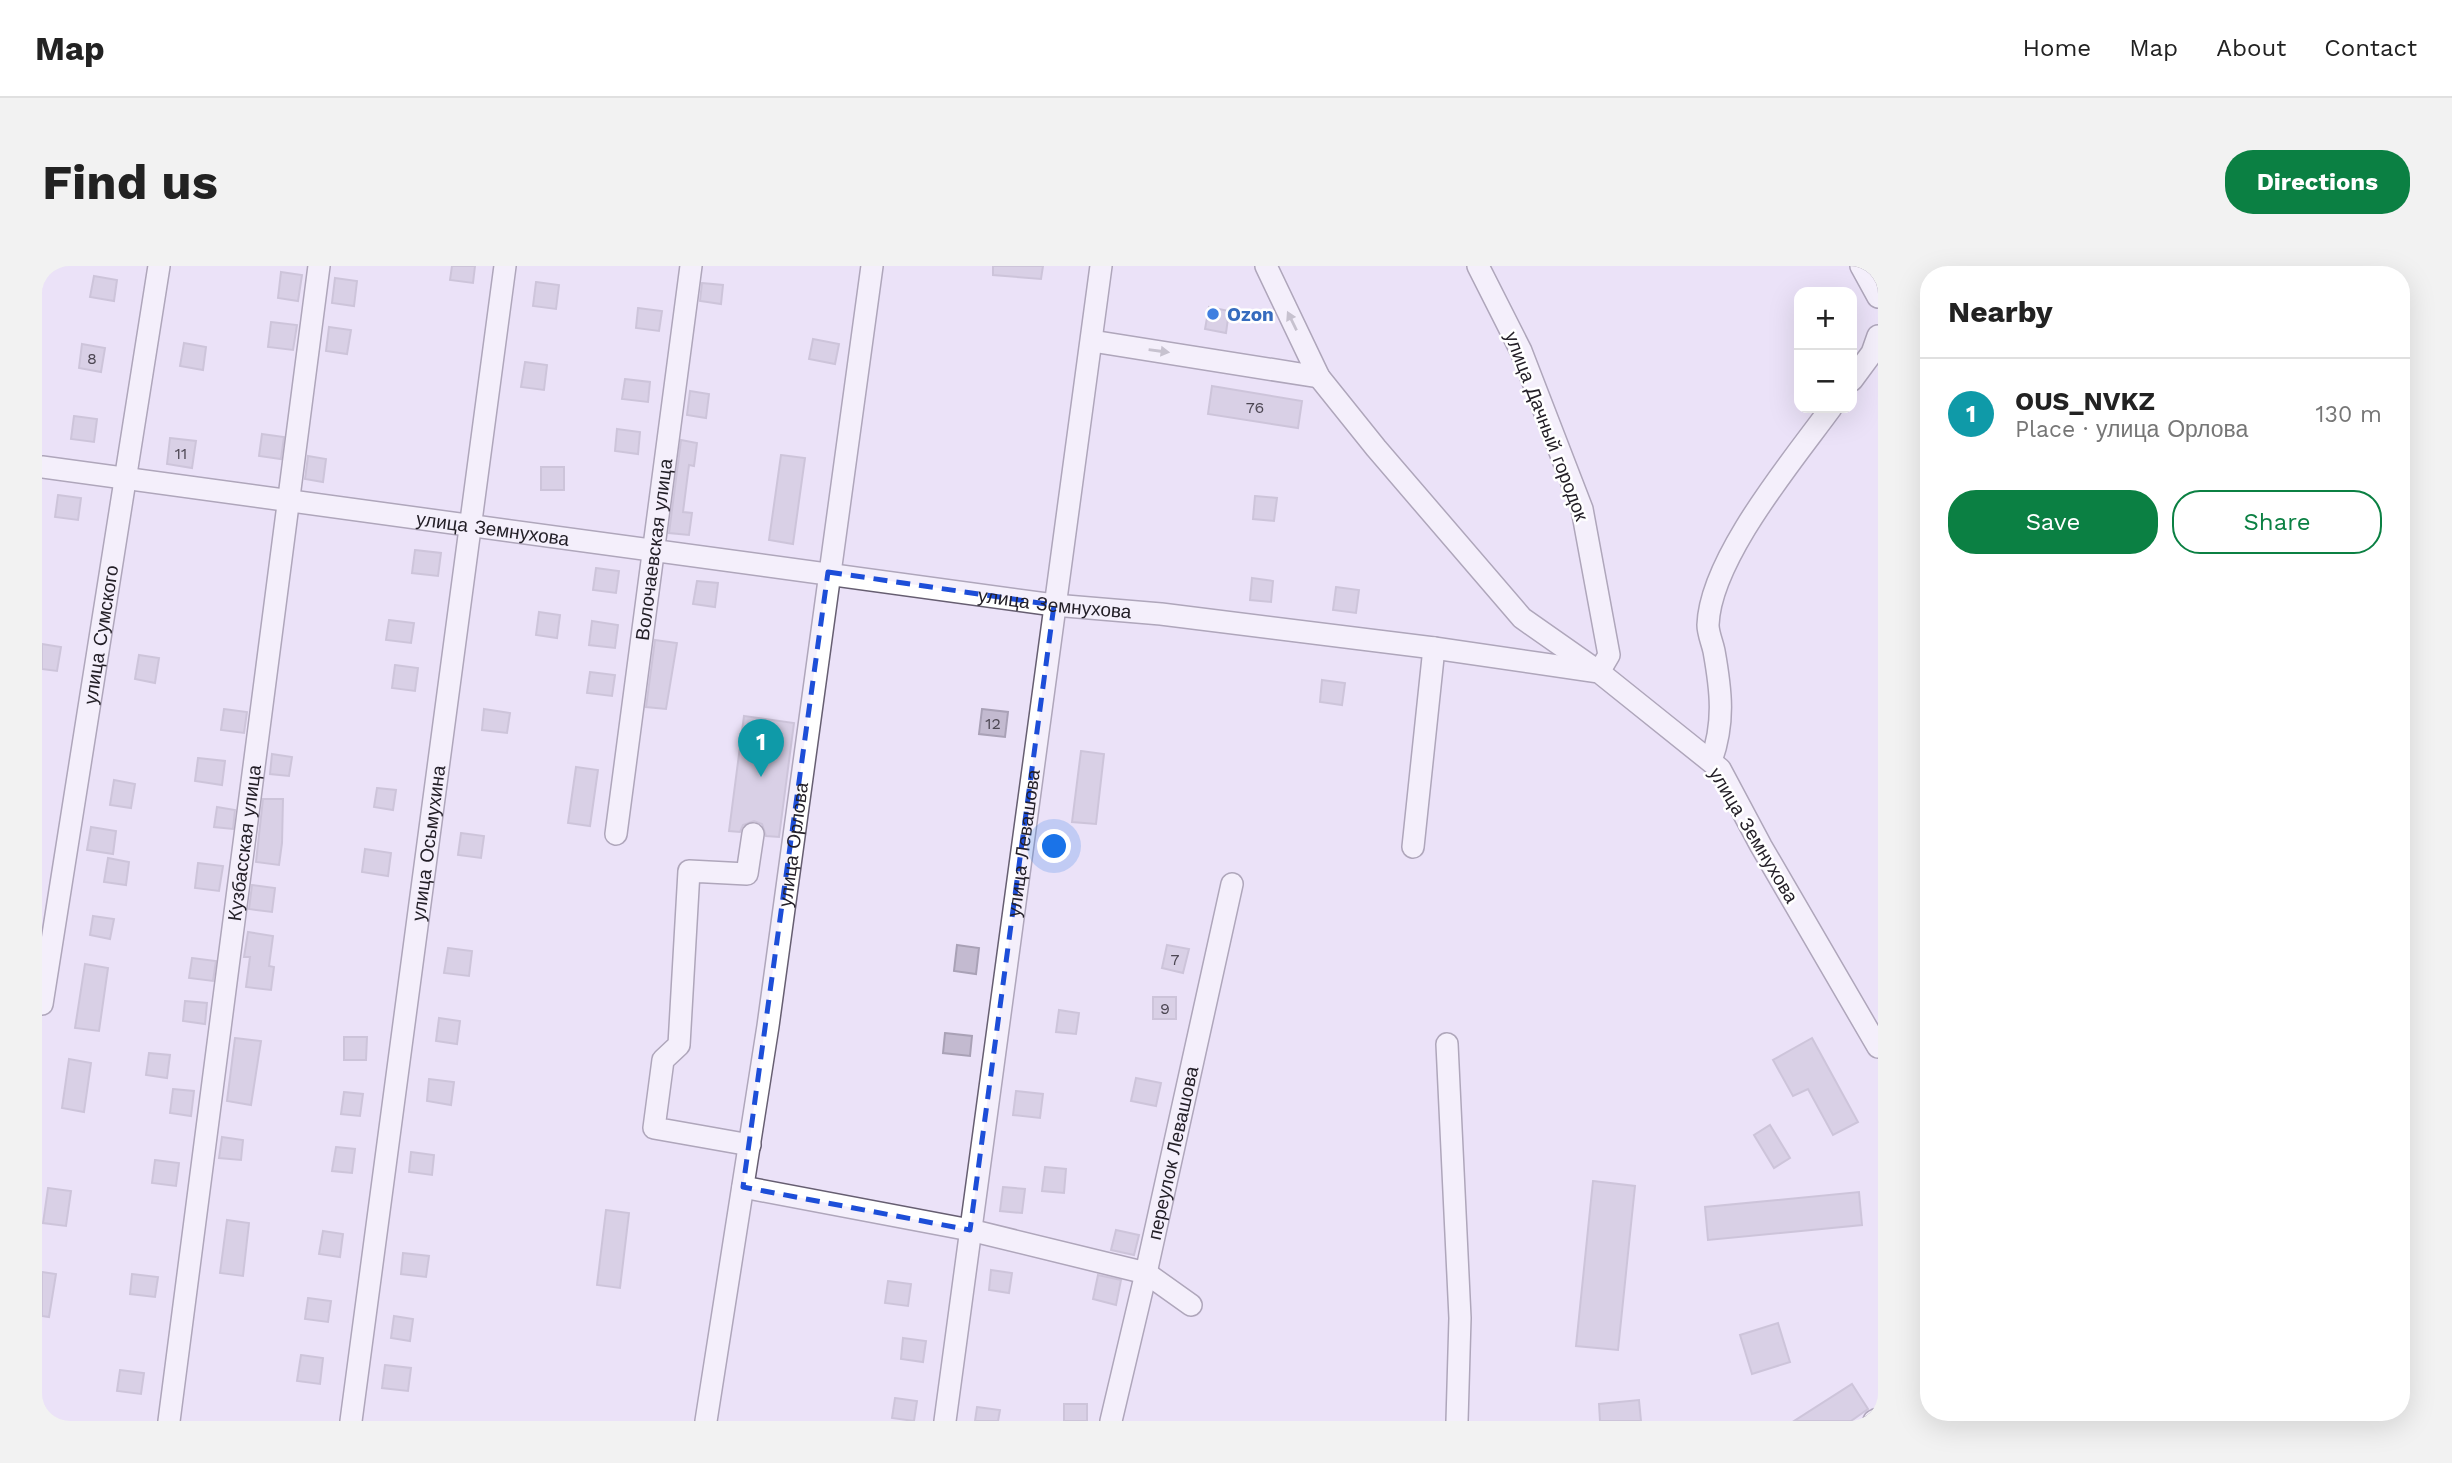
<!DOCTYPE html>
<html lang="en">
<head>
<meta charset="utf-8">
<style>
  body { margin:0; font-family:"Work Sans",sans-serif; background:#f2f2f2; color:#222 }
  .controls { position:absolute; right:21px; top:21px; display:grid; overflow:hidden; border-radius:14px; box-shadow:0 7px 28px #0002 }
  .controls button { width:63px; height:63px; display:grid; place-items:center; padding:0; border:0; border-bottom:2px solid #e0e0e0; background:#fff; color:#222; font:35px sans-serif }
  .you { position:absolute; left:1013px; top:581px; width:24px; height:24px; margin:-18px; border:5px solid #fff; border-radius:50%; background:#1a73e8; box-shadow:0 0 0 10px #1a73e833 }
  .badge { display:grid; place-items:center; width:46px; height:46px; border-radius:50%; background:#0b8043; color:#fff; font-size:23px; font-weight:700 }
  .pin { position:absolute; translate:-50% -58px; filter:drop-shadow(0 2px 4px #0008) }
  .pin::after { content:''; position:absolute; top:37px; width:24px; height:21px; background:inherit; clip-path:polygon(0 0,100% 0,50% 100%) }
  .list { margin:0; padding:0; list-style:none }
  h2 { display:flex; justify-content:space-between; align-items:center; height:91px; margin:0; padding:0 28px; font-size:30px }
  h2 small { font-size:23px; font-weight:400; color:#767676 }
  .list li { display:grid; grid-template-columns:46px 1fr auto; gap:21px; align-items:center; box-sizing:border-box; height:112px; padding:0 28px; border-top:2px solid #e0e0e0 }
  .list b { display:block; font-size:26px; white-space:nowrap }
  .list p { margin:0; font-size:23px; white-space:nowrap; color:#767676 }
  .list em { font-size:23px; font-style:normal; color:#767676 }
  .actions { display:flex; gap:14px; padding:21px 28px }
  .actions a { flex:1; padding:16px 0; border:2px solid #0b8043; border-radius:28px; text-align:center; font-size:24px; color:#0b8043 }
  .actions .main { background:#0b8043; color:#fff }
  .map { position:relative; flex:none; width:1836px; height:1155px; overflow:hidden; border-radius:28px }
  header { display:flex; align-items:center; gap:42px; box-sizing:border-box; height:98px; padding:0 35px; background:#fff; border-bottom:2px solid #e0e0e0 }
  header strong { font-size:33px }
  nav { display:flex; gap:38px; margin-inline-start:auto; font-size:24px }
  .intro { display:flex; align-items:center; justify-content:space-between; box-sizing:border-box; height:168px; padding:0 42px }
  h1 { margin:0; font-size:49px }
  .button { padding:18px 32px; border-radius:28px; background:#0b8043; color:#fff; font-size:24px; font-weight:700 }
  main { display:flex; gap:42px; padding:0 42px }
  aside { flex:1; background:#fff; border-radius:28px; box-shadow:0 7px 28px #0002 }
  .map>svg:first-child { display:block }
</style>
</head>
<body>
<header>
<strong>Map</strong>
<nav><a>Home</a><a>Map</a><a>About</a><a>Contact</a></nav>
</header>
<div class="intro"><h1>Find us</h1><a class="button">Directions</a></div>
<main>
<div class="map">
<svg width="1836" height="1155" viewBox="0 0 1836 1155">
  <rect width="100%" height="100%" fill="#ebe2f8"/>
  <!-- building -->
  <g fill="#c3bad0" stroke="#a9a1b6" stroke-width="2">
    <path d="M410,0H433L431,17L408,14Z"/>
    <path d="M951,0H1001L999,13L951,9Z"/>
    <path d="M239,6L260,9L256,35L236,32Z"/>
    <path d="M52,10L75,14L72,35L48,31Z"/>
    <path d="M293,12L315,15L312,40L290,37Z"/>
    <path d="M494,16L517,19L514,43L491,40Z"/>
    <path d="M660,17L681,19L679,38L658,35Z"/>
    <path d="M1167,41L1187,45L1184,67L1163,63Z"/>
    <path d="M596,42L620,45L617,65L594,62Z"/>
    <path d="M229,56L255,59L251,84L226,81Z"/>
    <path d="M287,61L309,64L305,88L284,85Z"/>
    <path d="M771,73L797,78L793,98L767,93Z"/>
    <path d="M142,77L164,81L161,104L138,100Z"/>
    <path d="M40,78L63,82L59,106L37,102Z"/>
    <path d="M483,96L505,99L502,124L479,121Z"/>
    <path d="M583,113L608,116L606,136L580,133Z"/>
    <path d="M1170,120L1260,135L1256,162L1166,148Z"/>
    <path d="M648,125L667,128L664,152L645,149Z"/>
    <path d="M32,150L55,153L52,176L29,173Z"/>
    <path d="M575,163L598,166L596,188L573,185Z"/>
    <path d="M220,168L242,171L239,193L217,190Z"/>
    <path d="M128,172L154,175L150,202L125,198Z"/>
    <path d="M639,174L655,177L652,200L647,199L641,246L650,247L647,269L627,267Z"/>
    <path d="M739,189L763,192L751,278L727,274Z"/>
    <path d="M266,190L284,193L281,216L263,213Z"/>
    <rect x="499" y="201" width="23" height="23"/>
    <path d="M16,229L39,232L36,254L13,251Z"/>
    <path d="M1213,230L1235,232L1232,255L1211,253Z"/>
    <path d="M373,284L399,287L396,310L370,307Z"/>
    <path d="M554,302L577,305L574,327L551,324Z"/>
    <path d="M1210,312L1231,315L1229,336L1208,334Z"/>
    <path d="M655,315L676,317L673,341L651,338Z"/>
    <path d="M1294,321L1317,324L1314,347L1291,344Z"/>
    <path d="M497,346L518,349L515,372L494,369Z"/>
    <path d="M347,354L372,357L369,377L344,374Z"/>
    <path d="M550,355L576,359L573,382L547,379Z"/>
    <path d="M613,374L635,377L624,443L604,441Z"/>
    <path d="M0,378L19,381L15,405L0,403Z"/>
    <path d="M97,389L117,392L113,417L93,413Z"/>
    <path d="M353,399L376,402L373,425L350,422Z"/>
    <path d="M548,406L573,409L570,430L545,427Z"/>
    <path d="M1280,414L1303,417L1300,439L1278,436Z"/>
    <path d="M182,443L205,446L202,467L179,464Z"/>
    <path d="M442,443L468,447L465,467L440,464Z"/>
    <path d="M940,443L966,446L963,471L937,468Z"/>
    <path d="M702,450L752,457L737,571L724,570L720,558L712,555L701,559L698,566L687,565Z"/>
    <path d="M1039,485L1062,488L1054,558L1030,556Z"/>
    <path d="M230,488L250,491L247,510L228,508Z"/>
    <path d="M156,492L183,495L180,519L153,515Z"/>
    <path d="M534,501L556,504L548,560L526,557Z"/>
    <path d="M72,514L93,518L89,542L68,539Z"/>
    <path d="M335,522L354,524L351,544L332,541Z"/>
    <path d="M221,533H241L240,577L237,599L214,596Z"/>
    <path d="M175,541L193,544L191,563L172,561Z"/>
    <path d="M49,561L74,565L71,588L45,584Z"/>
    <path d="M419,567L442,570L439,592L416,589Z"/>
    <path d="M323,583L349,587L346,610L320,606Z"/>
    <path d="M66,592L87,596L84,619L62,616Z"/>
    <path d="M156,597L181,600L177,625L153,622Z"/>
    <path d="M210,619L233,622L230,646L207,643Z"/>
    <path d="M51,650L72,653L68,673L48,669Z"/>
    <path d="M206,666L231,670L227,700L232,701L229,724L204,721L208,691H202Z"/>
    <path d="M915,679L937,682L934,708L912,705Z"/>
    <path d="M1125,679L1147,683L1141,707L1120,702Z"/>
    <path d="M406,682L430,685L427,710L402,707Z"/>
    <path d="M150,692L174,695L171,715L147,712Z"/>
    <path d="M43,698L66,702L57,765L33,762Z"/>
    <rect x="1111" y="731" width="23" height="22"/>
    <path d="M143,735L165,737L163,758L141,755Z"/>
    <path d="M1017,744L1037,747L1034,768L1014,766Z"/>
    <path d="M397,752L418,755L415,778L394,775Z"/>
    <path d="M903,767L930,770L928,790L901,787Z"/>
    <path d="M302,771H325L324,794H302Z"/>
    <path d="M193,772L219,775L209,839L185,835Z"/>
    <path d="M1770,772L1816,856L1791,869L1766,823L1751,830L1731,794Z"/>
    <path d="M107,787L128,789L125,812L104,809Z"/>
    <path d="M27,793L49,797L42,846L20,842Z"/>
    <path d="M1094,812L1119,817L1114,840L1089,835Z"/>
    <path d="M387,813L412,816L409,839L385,835Z"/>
    <path d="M131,823L152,825L149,850L128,847Z"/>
    <path d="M974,825L1001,828L998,852L971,849Z"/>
    <path d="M302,826L321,828L318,850L299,848Z"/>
    <path d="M1728,859L1748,892L1732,902L1712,869Z"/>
    <path d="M180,871L201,874L199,894L177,892Z"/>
    <path d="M294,881L313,883L310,907L290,905Z"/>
    <path d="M369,886L392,889L390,909L367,906Z"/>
    <path d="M113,894L137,897L134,920L110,917Z"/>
    <path d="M1003,901L1024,903L1022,927L1000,925Z"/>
    <path d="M1551,915L1593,920L1576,1084L1534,1080Z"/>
    <path d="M961,921L983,923L980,947L958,945Z"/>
    <path d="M6,922L29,925L24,960L1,957Z"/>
    <path d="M1817,926L1820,959L1666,974L1663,941Z"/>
    <path d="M564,944L587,947L578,1022L555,1019Z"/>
    <path d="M185,954L207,957L201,1010L178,1007Z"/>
    <path d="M1074,964L1097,969L1092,989L1069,984Z"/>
    <path d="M281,965L301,968L298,991L277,988Z"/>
    <path d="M361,987L387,990L384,1011L359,1008Z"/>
    <path d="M949,1004L970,1007L967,1027L947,1024Z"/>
    <path d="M0,1006L14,1008L7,1051L0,1050Z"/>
    <path d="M90,1008L116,1011L113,1031L88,1028Z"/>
    <path d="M1056,1009L1079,1014L1074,1039L1051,1033Z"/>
    <path d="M846,1015L869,1018L866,1040L843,1037Z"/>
    <path d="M266,1032L289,1035L286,1056L263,1053Z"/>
    <path d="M352,1050L371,1053L368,1075L349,1072Z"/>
    <path d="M1736,1057L1748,1096L1710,1108L1698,1069Z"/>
    <path d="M861,1072L884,1075L881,1096L859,1093Z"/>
    <path d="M259,1089L281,1092L278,1118L255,1115Z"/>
    <path d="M343,1099L369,1102L366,1125L340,1122Z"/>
    <path d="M78,1104L102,1107L99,1128L75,1125Z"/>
    <path d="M1810,1118L1826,1143L1809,1155H1752Z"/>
    <path d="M853,1132L875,1135L872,1155L850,1152Z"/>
    <path d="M1597,1134L1599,1155H1558L1557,1138Z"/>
    <rect x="1022" y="1138" width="23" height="17"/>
    <path d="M935,1141L958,1144L956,1155H933Z"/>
  </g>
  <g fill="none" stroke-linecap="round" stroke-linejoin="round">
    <defs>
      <g id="minor">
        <path d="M1224,0L1277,111L1334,182L1480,352L1557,406L1567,389L1540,243L1479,85L1436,0"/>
        <path d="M1819,0L1836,31"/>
        <path d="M1050,75L1277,111"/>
        <path d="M1810,114L1830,87L1836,70"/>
        <path id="s1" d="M0,201L1012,339L1119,348L1392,382L1557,406L1678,503L1719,580L1836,781"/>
        <path d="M1669,495C1683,457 1679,424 1672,385C1670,376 1666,367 1666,359C1668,293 1751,194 1789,142"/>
        <path id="s2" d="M574,568L649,0"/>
        <path d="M1371,581L1392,382"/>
        <path id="s3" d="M0,738L117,0"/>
        <path d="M1405,778L1418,1052L1415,1155"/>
        <path d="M708,879L612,862L621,794L637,779L647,605L705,608L711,568"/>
        <path d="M701,921L928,964L1104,1007L1149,1039"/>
        <path id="s4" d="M127,1155L277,0"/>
        <path id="s5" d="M309,1155L463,0"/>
        <path id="s6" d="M664,1155L726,760L830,0"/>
        <path id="s7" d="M903,1155L1059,0"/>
        <path id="s8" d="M1069,1155L1104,1007L1190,618"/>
        <path d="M1832,1155L1836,1153"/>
      </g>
    </defs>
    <!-- minor casing -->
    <use href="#minor" stroke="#665e71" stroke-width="24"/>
    <!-- minor -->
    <use href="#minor" stroke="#fff" stroke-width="21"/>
  </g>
  <!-- one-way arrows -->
  <defs><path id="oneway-solid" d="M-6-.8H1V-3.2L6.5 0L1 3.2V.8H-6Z" transform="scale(1.75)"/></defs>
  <g fill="#9c9b9e">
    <use href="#oneway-solid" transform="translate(1250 55) rotate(-116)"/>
    <use href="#oneway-solid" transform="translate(1117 85) rotate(8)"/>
  </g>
  <!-- marked area -->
  <path d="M0 0H1836V1155H0ZM786,306L1012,339L928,964L701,921Z" fill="#ebe2f8" fill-opacity=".55" fill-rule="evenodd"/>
  <path fill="none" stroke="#1d4ed8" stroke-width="5" stroke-dasharray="14 9" stroke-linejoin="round" d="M786,306L1012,339L928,964L701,921Z"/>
  <!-- markers -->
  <circle fill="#3f7fe0" stroke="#fff" stroke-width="2.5" cx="1171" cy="48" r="7"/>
  <g text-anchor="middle" stroke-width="5" stroke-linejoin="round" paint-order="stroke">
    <!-- number labels -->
    <g font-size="16" fill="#4c4652">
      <text x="50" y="98">8</text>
      <text x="1213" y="147">76</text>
      <text x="139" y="193">11</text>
      <text x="951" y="463">12</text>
      <text x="1133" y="699">7</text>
      <text x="1123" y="748">9</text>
    </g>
    <!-- shop labels -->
    <g font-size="19" font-weight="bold" fill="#366cbe" stroke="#fff" text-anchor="start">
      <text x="1185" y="55">Ozon</text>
    </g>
    <!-- street labels -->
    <g font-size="19" fill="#242028" stroke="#fff">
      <text transform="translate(1505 160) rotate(69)" y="7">улица Дачный городок</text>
      <text dy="7" stroke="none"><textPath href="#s1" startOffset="455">улица Земнухова</textPath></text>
      <text dy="7" stroke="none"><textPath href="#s2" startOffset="287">Волочаевская улица</textPath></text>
      <text dy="7" stroke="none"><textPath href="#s1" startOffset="1022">улица Земнухова</textPath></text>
      <text dy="7" stroke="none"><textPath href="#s3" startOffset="374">улица Сумского</textPath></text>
      <text transform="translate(1712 569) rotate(59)" y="7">улица Земнухова</text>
      <text dy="7" stroke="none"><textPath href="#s4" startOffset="583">Кузбасская улица</textPath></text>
      <text dy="7" stroke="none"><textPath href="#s5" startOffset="583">улица Осьмухина</textPath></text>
      <text dy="7" stroke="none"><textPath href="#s7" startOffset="583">улица Левашова</textPath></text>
      <text dy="7" stroke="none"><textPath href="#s6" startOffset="583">улица Орлова</textPath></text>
      <text dy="7" stroke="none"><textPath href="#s8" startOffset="275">переулок Левашова</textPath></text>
    </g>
  </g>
</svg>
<div class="controls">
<button>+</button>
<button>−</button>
</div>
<div class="you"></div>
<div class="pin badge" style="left:719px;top:511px;background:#0f9aa8">1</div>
</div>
<aside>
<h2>Nearby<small></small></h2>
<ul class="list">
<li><span class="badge" style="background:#0f9aa8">1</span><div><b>OUS_NVKZ</b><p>Place · улица Орлова</p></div><em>130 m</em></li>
</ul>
<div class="actions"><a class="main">Save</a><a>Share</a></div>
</aside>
</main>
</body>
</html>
